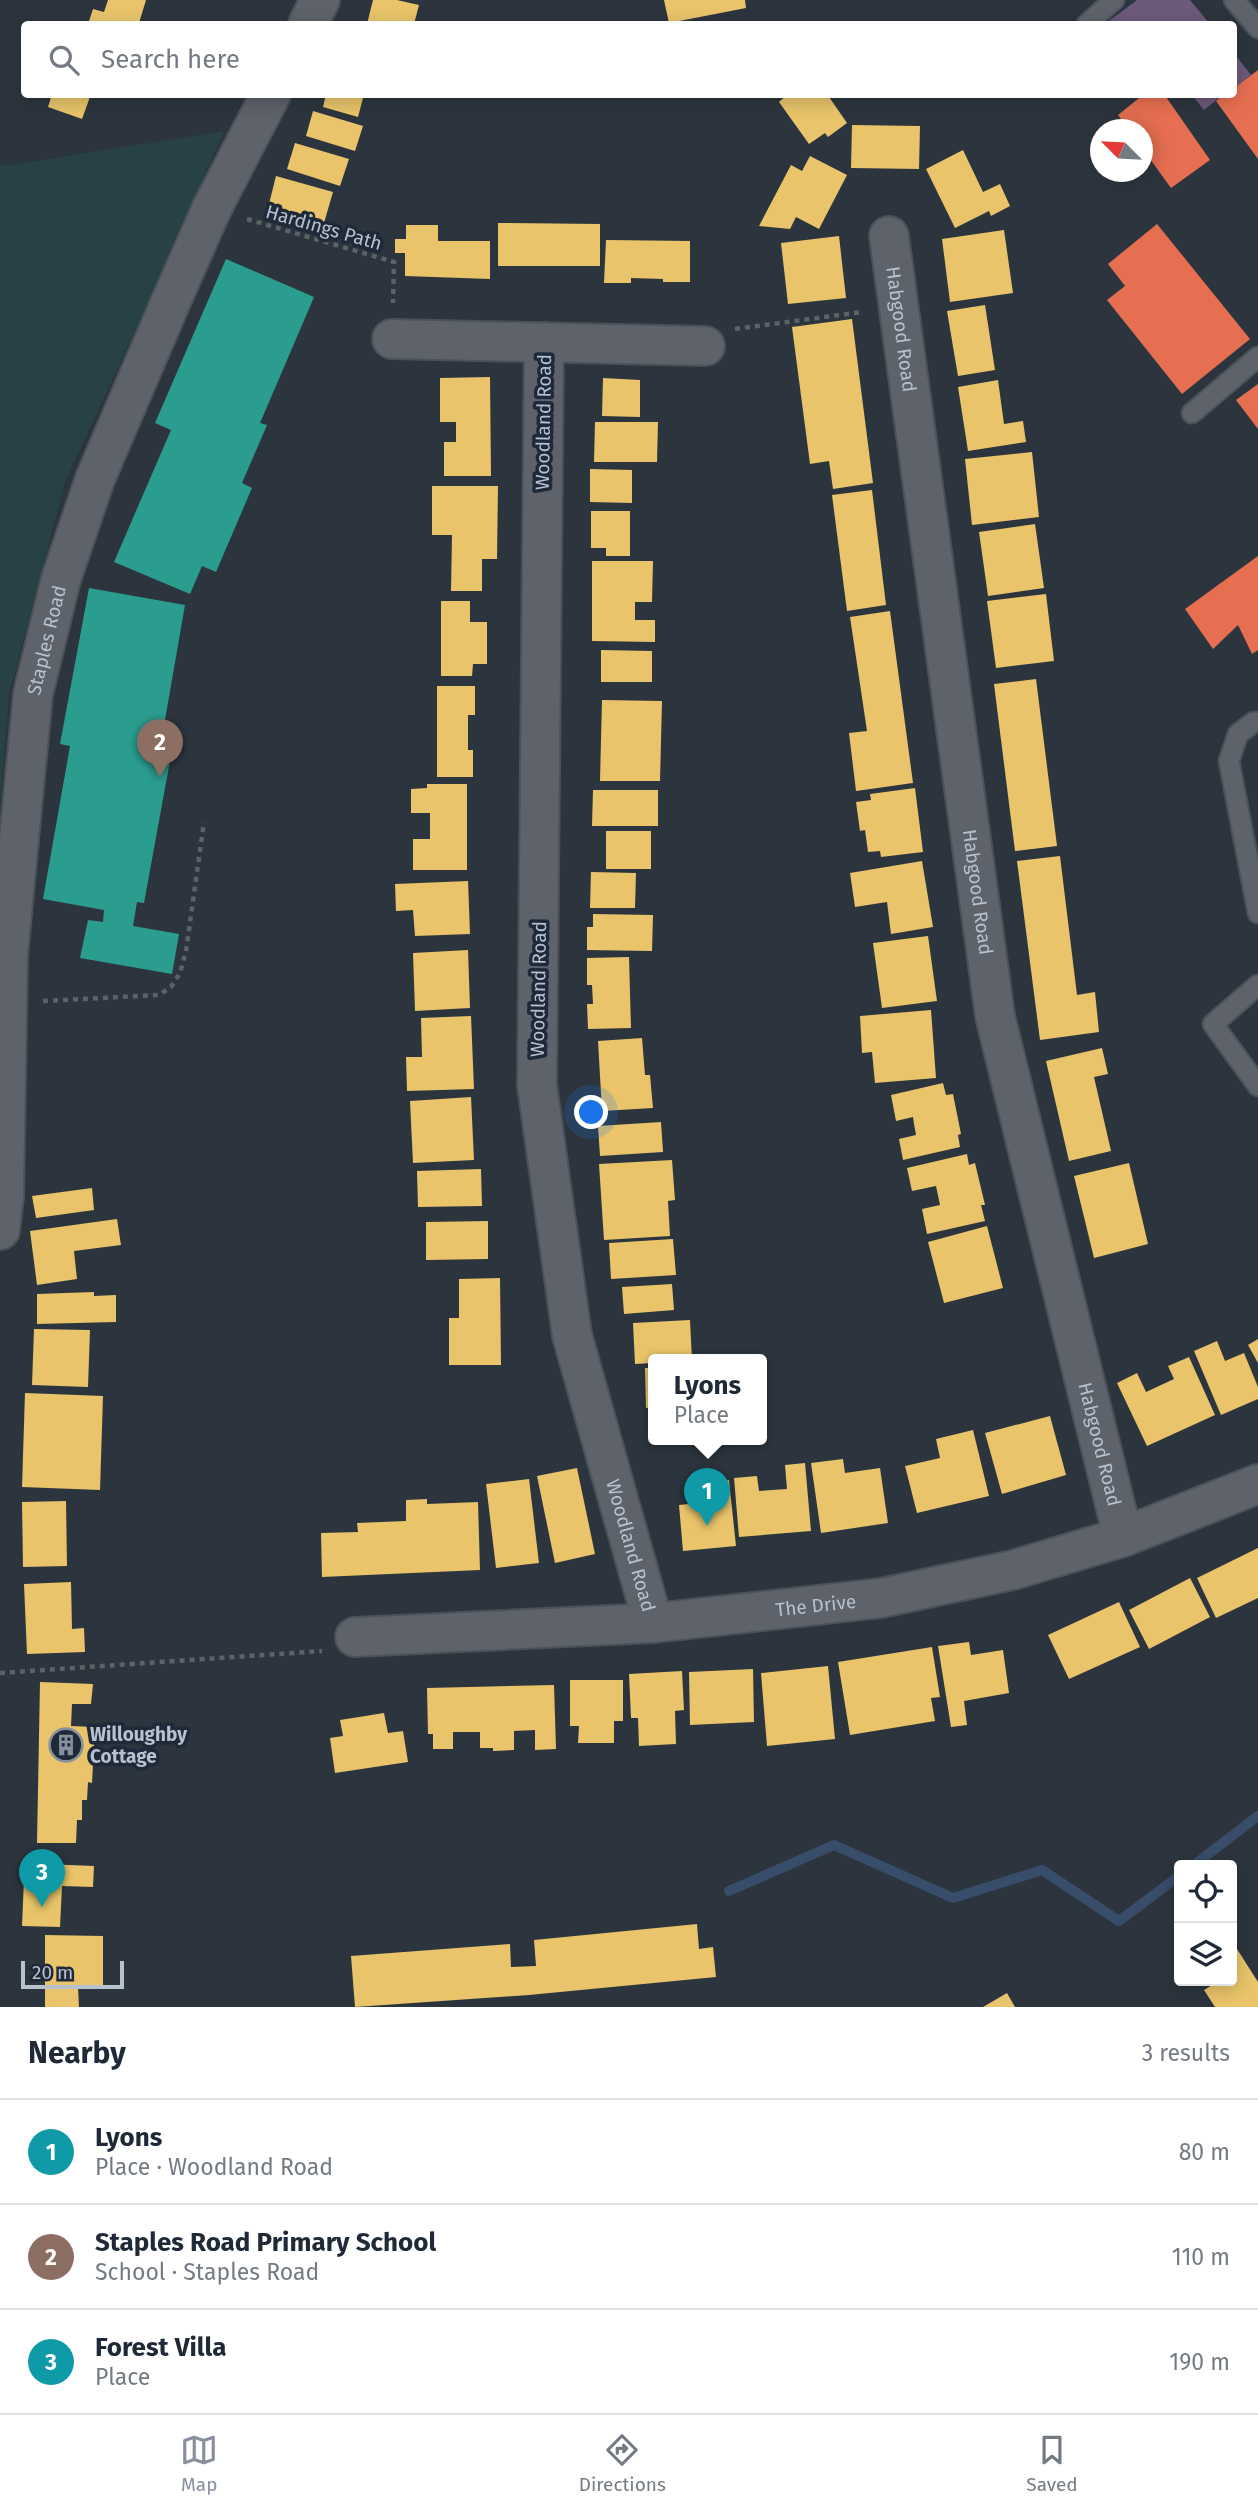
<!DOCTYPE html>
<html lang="en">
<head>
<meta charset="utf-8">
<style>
  body { margin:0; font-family:"Fira Sans",sans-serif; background:#f6f6f7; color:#1f2937 }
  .controls { position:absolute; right:21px; bottom:21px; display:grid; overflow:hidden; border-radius:7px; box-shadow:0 4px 18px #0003 }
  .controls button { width:63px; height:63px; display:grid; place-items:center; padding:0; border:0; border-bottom:2px solid #e0e1e3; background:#fff; color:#1f2937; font:35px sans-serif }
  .compass { position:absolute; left:1090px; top:119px; width:63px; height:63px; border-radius:50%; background:#fff; box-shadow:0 4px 18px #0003; rotate:294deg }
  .scale { position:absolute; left:21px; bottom:18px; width:103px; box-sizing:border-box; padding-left:7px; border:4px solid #b8c1ce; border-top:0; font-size:19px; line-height:24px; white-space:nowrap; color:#b8c1ce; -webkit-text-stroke:5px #1e2a3a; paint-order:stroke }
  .you { position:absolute; left:592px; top:1113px; width:24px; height:24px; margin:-18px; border:5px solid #fff; border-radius:50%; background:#1a73e8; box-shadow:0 0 0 10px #1a73e833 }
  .badge { display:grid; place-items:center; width:46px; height:46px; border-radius:50%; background:#87909c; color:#fff; font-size:23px; font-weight:700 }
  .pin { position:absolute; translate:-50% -58px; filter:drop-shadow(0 2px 4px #0008) }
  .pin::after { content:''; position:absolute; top:37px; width:24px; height:21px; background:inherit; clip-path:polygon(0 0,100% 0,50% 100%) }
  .popup { position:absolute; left:648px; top:1354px; width:119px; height:91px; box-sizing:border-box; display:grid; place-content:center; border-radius:7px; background:#fff; filter:drop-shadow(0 2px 5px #0005); font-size:23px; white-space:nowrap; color:#747a83 }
  .popup b { font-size:26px; color:#1f2937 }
  .popup::after { content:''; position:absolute; left:50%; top:100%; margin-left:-14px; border:14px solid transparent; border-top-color:#fff }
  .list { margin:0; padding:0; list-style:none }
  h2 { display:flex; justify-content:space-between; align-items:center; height:91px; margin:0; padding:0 28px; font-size:30px }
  h2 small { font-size:23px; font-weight:400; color:#747a83 }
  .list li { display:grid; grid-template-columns:46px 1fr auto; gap:21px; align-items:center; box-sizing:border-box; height:105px; padding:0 28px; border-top:2px solid #e0e1e3 }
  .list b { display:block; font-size:26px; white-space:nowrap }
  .list p { margin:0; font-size:23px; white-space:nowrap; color:#747a83 }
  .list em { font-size:23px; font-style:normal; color:#747a83 }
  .icon { flex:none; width:38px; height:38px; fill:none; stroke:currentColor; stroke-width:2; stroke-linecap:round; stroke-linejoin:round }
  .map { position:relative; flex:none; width:1258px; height:2007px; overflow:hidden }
  .search { position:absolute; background:#fff; box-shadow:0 4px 18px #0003; left:21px; right:21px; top:21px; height:77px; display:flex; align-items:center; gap:18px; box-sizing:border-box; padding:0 24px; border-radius:7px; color:#747a83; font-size:26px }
  .sheet { height:406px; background:#fff }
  nav { display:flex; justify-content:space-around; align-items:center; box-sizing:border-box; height:98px; border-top:2px solid #e0e1e3; background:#fff; font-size:19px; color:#747a83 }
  nav a { display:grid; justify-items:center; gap:4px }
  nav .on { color:#87909c }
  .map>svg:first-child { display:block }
</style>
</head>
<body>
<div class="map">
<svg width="1258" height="2007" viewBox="0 0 1258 2007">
  <rect width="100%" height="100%" fill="#2c353e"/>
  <!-- green -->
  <path fill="#284145" d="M224,131L152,295L66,479L9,694L0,809V164L5,166Z"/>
  <!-- homes -->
  <g fill="#e9c46a">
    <path d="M108,0H146L139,23L131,21L130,24H88L93,9L104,12Z"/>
    <path d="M373,0H397L419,5L414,24H367Z"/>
    <path d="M664,0H745L746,8L669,23Z"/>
    <path d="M52,94H91L82,119L48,107Z"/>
    <path d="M326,94H364L358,117L323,107Z"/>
    <path d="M788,94H798L801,98L806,94H827L847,123L828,137L825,133L809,144L779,102Z"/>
    <path d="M313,111L363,126L355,151L306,136Z"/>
    <path d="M852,125L920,126L919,169L851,168Z"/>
    <path d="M295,143L349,159L340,186L287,169Z"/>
    <path d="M963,150L983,192L1000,184L1010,206L991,216L989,211L955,228L926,169Z"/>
    <path d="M810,156L847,175L819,229L796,217L790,229L759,226L791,165L802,171Z"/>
    <path d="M276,176L333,192L324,223L268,208Z"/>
    <path d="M498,223L600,224V266H498Z"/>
    <path d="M406,225H438V241H490V279L405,276V253H395V239H406Z"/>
    <path d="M1004,230L1013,293L950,302L942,239Z"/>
    <path d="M839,236L846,298L788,304L781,243Z"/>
    <path d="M606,240L690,241V282H663V279L631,278V283H604Z"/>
    <path d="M985,305L995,370L958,376L947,311Z"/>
    <path d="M852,319L873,483L833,489L829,461L810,464L792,327Z"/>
    <path d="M490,377L491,476H444V442H456V422H440V378Z"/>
    <path d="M603,378L640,380V417L602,416Z"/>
    <path d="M998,380L1004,424L1023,421L1026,442L968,451L958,387Z"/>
    <path d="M595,422H658L657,462H594Z"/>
    <path d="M1032,452L1039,517L972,525L965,459Z"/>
    <path d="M590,469L632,470V503L590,502Z"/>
    <path d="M432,486H498L497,559H482V591H451L452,535H432Z"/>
    <path d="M872,490L886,605L847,611L832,495Z"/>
    <path d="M591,511H630V556H606V548H591Z"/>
    <path d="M1035,524L1044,588L988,596L979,532Z"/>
    <path d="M592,561H653L652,602H635V620H655V642L592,641Z"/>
    <path d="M1046,594L1054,661L996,668L987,601Z"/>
    <path d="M441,601H470V622H487V664H473L472,676H441Z"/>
    <path d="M890,611L913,783L856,791L849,733L867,731L850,617Z"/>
    <path d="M601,650L652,651V682H601Z"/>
    <path d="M1036,679L1057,846L1015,851L994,684Z"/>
    <path d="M437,686H475V715H468V750H473V777H437Z"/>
    <path d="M602,700L662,701L660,781H600Z"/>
    <path d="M427,784H467V870H413V839H430V813H411V789L427,788Z"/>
    <path d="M915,788L923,852L881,857L880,851L868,852L865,830L860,831L856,802L871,800L870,794Z"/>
    <path d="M593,790H658V826H592Z"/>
    <rect x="606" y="831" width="45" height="38"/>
    <path d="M1060,856L1077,995L1095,992L1099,1032L1040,1040L1017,861Z"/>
    <path d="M922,861L933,927L891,934L887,902L855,907L850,873Z"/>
    <path d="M591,872L636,873L635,908H590Z"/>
    <path d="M468,881L470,934L415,936L413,910L396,911L395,884Z"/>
    <path d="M593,914L653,915L652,951L587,950V927H593Z"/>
    <path d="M928,936L937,1001L882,1008L873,943Z"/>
    <path d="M468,950L470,1008L415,1011L413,953Z"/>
    <path d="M629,957L631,1028L588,1029L587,1004H593L592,985H587V958Z"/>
    <path d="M931,1010L936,1078L875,1083L872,1052L862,1053L860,1016Z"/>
    <path d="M471,1016L474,1089L407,1091L406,1057H422L421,1018Z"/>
    <path d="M642,1038L645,1075H650L653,1108L602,1111L598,1041Z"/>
    <path d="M1102,1048L1108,1074L1094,1077L1111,1151L1069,1161L1046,1061Z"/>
    <path d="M943,1083L946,1095L953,1094L961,1134L958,1135L960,1147L903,1160L899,1139L916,1135L914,1124L913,1117L896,1121L891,1095Z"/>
    <path d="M471,1097L474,1160L413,1163L410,1101Z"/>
    <path d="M661,1122L663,1152L600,1156L598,1126Z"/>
    <path d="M967,1154L969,1165L975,1163L985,1205H981L985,1221L927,1234L922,1209L940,1205L936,1186L912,1191L907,1168Z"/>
    <path d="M672,1160L675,1200L668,1201L670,1236L604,1240L599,1164Z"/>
    <path d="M1129,1163L1148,1244L1094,1258L1074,1176Z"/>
    <path d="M481,1169L482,1206L418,1207L417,1171Z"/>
    <path d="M92,1188L94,1210L36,1218L32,1196Z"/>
    <path d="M117,1219L121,1245L74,1251L77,1279L37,1285L30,1231Z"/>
    <path d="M488,1221V1259L426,1260V1222Z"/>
    <path d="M987,1226L1003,1288L944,1303L928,1242Z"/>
    <path d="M673,1239L676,1275L611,1279L609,1243Z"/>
    <path d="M500,1278L501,1365H449V1318H459V1279Z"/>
    <path d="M672,1284L674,1310L624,1314L622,1287Z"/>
    <path d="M94,1292V1296L116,1295V1322L37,1324V1294Z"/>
    <path d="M690,1320L692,1360H653V1363L635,1364L633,1323Z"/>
    <path d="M34,1329L90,1330L88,1387L32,1385Z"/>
    <path d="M1258,1339V1363L1248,1345Z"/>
    <path d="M1217,1341L1225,1361L1244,1353L1258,1387V1399L1221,1415L1194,1351Z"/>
    <path d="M1189,1357L1215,1415L1147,1446L1117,1383L1137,1373L1146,1392L1174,1379L1168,1366Z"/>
    <path d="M645,1368H653V1407L646,1408Z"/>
    <path d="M25,1393L103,1396L100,1490L22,1487Z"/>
    <path d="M1050,1416L1066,1475L1002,1494L985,1433Z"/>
    <path d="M973,1430L989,1496L917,1513L905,1466L940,1458L936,1439Z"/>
    <path d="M843,1459L845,1473L880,1468L888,1523L821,1533L811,1463Z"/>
    <path d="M805,1463L811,1531L739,1537L734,1478L757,1476L759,1491L787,1489L785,1465Z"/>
    <path d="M577,1468L595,1554L555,1563L537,1476Z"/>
    <path d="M529,1479L539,1563L496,1568L486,1484Z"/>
    <path d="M729,1480L736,1546L683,1551L679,1505L707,1502L705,1482Z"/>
    <path d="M427,1499V1504L478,1502L480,1570L322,1577L321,1533L358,1532L357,1523L406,1521V1500Z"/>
    <path d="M66,1501L67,1566L23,1567L22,1502Z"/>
    <path d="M1258,1548V1598L1216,1618L1197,1578Z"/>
    <path d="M1190,1578L1210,1617L1149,1649L1129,1610Z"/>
    <path d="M71,1582L72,1629L84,1628L85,1652L27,1654L24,1584Z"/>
    <path d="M1119,1602L1140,1647L1069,1679L1048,1635Z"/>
    <path d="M969,1642L971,1655L1003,1650L1009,1693L964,1701L967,1725L951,1727L938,1646Z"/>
    <path d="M932,1647L940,1697L931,1698L935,1721L850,1735L838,1662Z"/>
    <path d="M828,1666L835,1739L767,1746L761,1673Z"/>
    <path d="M753,1669L754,1722L690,1725L689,1672Z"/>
    <path d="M682,1671L684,1710L675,1711L676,1744L639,1746L638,1718H631L629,1674Z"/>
    <path d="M570,1680H623V1721H614V1743H578L579,1726H570Z"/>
    <path d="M40,1682L93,1684L91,1704H72L71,1726L95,1727L92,1783L88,1782L87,1800H82V1820H77L76,1843H37Z"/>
    <path d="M554,1685L556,1749L535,1750V1730L514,1731V1750L493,1751V1748H480V1732H453V1749H433V1734H428L427,1688Z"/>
    <path d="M384,1713L388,1733L403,1731L408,1762L335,1773L330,1738L343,1736L340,1720Z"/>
    <path d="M44,1864L94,1866L93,1887L62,1886L60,1927L22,1926L24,1879L43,1880Z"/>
    <path d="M697,1924L699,1949L713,1947L716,1977L529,1995L355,2007L351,1956L510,1944L511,1967L536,1966L534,1940Z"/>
    <path d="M45,1935L103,1936V1987H78L79,2007H45Z"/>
    <path d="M1237,1949L1258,1982V2007H1215L1204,1990L1219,1981H1232V1953Z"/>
    <path d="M1007,1993L1015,2007H983Z"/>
  </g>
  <!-- shops -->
  <g fill="#e76f51">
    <path d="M1258,70V159L1216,101L1225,94H1234V88Z"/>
    <path d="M1144,94H1164L1210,160L1171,188L1142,148V130H1129L1118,115Z"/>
    <path d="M1157,224L1250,339L1182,394L1107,300L1125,286L1108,264Z"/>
    <path d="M1258,384V429L1236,400Z"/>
    <path d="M1258,556V650L1252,654L1238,625L1213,649L1185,609Z"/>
  </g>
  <!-- offices -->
  <g fill="#6d597a">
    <path d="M1137,0H1190L1210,24H1105Z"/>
    <path d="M1234,53L1251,75L1234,88Z"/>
    <path d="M1191,94H1224L1204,110Z"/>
  </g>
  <!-- schools -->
  <g fill="#2a9d8f">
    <path d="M226,259L314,297L260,423L267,425L242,483L252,488L216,572L202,566L190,594L114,562L171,430L155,423Z"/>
    <path d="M89,588L185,605L162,737L174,739L144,903L137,902L133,926L179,934L172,974L80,958L88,920L103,922L104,910L43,899L70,746L60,744Z"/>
  </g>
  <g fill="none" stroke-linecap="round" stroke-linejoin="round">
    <!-- stream -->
    <g stroke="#374d69" stroke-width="10">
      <path d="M1194,1865L1258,1816"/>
      <path d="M729,1891L834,1845L953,1898L1042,1870L1119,1921L1179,1876"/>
    </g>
    <defs>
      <g id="lane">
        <path d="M1234,0L1258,28"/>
        <path d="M1087,24L1114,0"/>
        <path d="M1192,413L1258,357"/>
        <path d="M1258,722H1254L1238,734L1229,761L1258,913"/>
        <path d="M1258,985L1213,1024L1258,1086"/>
      </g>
      <g id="street">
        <path d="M308,24L320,0"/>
        <path id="s1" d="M889,236L995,1016L1123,1537"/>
        <path d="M392,339L705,346"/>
        <path id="s2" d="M544,342L537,1085L572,1335L653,1623"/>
        <path id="s3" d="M0,1230L4,1196L8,956L17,860L33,694L61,579L95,479L172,299L212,208L271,94"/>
        <path id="s4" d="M355,1637L653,1623L881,1598L1013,1570L1123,1537L1258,1484"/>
      </g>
    </defs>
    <!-- lane casing -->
    <use href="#lane" stroke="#4b5158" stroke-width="23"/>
    <!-- street casing -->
    <use href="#street" stroke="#4b5158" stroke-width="42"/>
    <!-- path -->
    <g stroke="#5b6268" stroke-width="4.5" stroke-dasharray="5 5" stroke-linecap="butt">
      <path d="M247,219L394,262L393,303"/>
      <path d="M735,329L862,312"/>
      <path d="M43,1001L159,995L171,987L180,973L186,951L204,822"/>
      <path d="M0,1673L322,1651"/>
    </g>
    <!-- lane -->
    <use href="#lane" stroke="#5d626b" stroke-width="19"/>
    <!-- street -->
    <use href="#street" stroke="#5d626b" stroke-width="38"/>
  </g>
  <!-- icons -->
  <defs>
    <symbol id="building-ring" viewBox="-11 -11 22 22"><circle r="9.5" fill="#1e2a3a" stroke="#87909c" stroke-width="1.5"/><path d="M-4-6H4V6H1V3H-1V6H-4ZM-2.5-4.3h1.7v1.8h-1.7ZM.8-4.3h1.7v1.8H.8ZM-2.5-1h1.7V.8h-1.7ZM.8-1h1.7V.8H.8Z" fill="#87909c"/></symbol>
  </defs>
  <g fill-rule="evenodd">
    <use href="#building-ring" x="47" y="1726" width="38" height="38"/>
  </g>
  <g text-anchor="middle" stroke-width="7" stroke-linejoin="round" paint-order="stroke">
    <!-- street labels -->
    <g font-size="19" fill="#b8c1ce" stroke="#1e2a3a">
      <text transform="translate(324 227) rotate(16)" y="7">Hardings Path</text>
      <text dy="7" stroke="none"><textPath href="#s1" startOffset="94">Habgood Road</textPath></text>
      <text transform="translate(543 422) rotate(-89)" y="7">Woodland Road</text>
      <text dy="7" stroke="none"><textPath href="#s3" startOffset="593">Staples Road</textPath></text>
      <text dy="7" stroke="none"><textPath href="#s1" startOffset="662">Habgood Road</textPath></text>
      <text transform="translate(538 989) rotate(-89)" y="7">Woodland Road</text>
      <text dy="7" stroke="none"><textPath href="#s1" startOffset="1228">Habgood Road</textPath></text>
      <text dy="7" stroke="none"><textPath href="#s2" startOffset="1214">Woodland Road</textPath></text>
      <text dy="7" stroke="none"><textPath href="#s4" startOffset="462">The Drive</textPath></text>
    </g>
    <!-- poi labels -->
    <g font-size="19" font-weight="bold" fill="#b8c1ce" stroke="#1e2a3a" text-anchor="start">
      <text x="90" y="1741">Willoughby<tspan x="90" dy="22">Cottage</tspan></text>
    </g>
  </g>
</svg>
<div class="controls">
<button><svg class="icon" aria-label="locate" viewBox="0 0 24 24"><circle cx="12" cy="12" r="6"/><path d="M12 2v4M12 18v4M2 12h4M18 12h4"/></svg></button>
<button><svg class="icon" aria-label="layers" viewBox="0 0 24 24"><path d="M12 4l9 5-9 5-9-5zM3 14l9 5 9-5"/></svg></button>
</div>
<svg class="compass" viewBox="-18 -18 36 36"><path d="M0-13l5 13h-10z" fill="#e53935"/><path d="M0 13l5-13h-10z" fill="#747a83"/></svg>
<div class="scale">20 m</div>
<div class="you"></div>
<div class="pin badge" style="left:707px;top:1526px;background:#0f9aa8">1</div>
<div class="popup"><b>Lyons</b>Place</div>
<div class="pin badge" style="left:160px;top:777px;background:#8d6e63">2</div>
<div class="pin badge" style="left:42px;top:1907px;background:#0f9aa8">3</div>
<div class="search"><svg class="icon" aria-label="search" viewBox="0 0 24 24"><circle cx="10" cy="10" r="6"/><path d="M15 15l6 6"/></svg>Search here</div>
</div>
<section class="sheet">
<h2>Nearby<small>3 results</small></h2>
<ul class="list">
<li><span class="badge" style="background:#0f9aa8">1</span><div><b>Lyons</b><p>Place · Woodland Road</p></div><em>80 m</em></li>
<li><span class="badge" style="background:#8d6e63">2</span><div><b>Staples Road Primary School</b><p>School · Staples Road</p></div><em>110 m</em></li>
<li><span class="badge" style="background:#0f9aa8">3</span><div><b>Forest Villa</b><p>Place</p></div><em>190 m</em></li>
</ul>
</section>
<nav>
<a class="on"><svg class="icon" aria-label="map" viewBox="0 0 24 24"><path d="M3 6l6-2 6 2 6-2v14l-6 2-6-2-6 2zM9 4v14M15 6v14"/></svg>Map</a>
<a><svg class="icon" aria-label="directions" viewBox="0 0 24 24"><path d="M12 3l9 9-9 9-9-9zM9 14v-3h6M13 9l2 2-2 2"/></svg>Directions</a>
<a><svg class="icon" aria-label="saved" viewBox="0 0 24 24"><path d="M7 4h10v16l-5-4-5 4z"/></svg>Saved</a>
</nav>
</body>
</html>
